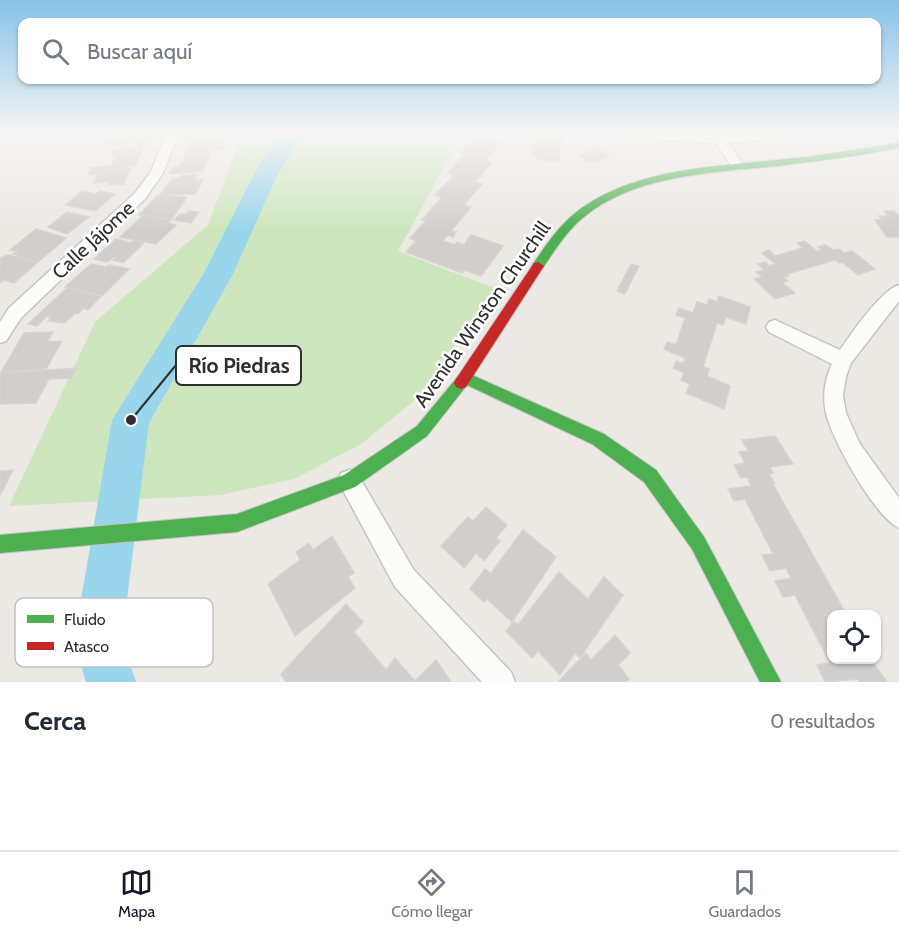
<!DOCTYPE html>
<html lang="es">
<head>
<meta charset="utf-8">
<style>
  body { margin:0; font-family:Cabin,sans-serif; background:#f2f2f3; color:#1f2937 }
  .controls { position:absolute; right:18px; bottom:18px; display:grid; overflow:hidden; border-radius:12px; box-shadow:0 2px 4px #0004 }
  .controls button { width:54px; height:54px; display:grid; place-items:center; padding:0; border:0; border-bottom:2px solid #e0e1e3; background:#fff; color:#1f2937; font:30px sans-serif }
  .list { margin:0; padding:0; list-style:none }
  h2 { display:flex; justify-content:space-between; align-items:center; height:78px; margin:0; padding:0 24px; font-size:26px }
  h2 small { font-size:20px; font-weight:400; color:#747a83 }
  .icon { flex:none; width:33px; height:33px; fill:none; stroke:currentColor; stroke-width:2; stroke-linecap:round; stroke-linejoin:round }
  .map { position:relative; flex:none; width:899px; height:682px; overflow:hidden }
  .search { position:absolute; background:#fff; box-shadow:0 2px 4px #0004; left:18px; right:18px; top:18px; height:66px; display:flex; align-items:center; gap:15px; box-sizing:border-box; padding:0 21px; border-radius:12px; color:#747a83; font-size:22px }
  .sheet { height:168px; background:#fff }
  nav { display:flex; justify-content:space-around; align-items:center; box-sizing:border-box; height:84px; border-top:2px solid #e0e1e3; background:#fff; font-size:16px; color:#747a83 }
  nav a { display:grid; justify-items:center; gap:3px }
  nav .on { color:#111827 }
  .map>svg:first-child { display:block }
</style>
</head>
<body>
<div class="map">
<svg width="899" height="682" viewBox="0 0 899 682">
  <rect width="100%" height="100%" fill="#ece8e4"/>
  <!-- green -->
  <path fill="#cee6be" d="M242,134H462L398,251L494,288L420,396L361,444L294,479L220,495L9,506L95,322L208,225Z"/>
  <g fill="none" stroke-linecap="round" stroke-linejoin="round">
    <!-- river -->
    <path fill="#99d6ec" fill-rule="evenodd" d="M280,134H302L276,178L232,276L149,423L122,640L136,682H86L74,640L112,420L204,273L252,178Z"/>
  </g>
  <!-- building -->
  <g fill="#d1cecb" stroke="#d7d4d0" stroke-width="1.5">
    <path d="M117,134H154L149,146L137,147L138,143L102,146L107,138L115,137Z"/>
    <path d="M188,134H222L220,138L186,140Z"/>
    <path d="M537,134H563V147H559L560,161H544L537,158V155L532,154L534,142L541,143L542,137H536Z"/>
    <path d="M477,135L502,142L486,160L492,162L475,182L482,184L464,205L471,207L451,231L456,232L453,237L448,235L443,241L455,245L457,242L464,245L471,235L503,246L481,276L465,270L462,273L406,252L416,241L410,238L426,221L422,220L442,197L435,195L454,175L448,173L465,154L460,153Z"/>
    <path d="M219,140V142H226L224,149L212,150L209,156L184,157L191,141Z"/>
    <path d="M143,147L135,166H111L117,154L111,155L113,149Z"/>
    <path d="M596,148H602L610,154L606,155L608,157L594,162H588L580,156Z"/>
    <path d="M209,156L203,171L169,174L173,167L180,166L184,157Z"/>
    <path d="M111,166L131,168L124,184L108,185L110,182L94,183L98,174L88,175L91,168Z"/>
    <path d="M181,175H197L195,179L203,180L195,194L160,195L173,178H178Z"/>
    <path d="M82,191L96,194L100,191L115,194L95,211L65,205Z"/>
    <path d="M167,195L187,197L171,220L139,215L157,196Z"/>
    <path d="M189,211L199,212L191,223L174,220L180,214H186Z"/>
    <path d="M884,211H894L899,216V237H887L875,220H882L879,216H888Z"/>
    <path d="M67,212L89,217L67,234L48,227Z"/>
    <path d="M143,215L171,220L168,223L176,225L156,244L120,237Z"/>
    <path d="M36,229L66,238L38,262L16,257L18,255L13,254L17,251L10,250Z"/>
    <path d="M116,239L131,243L134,240L143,242L141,244H143L123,263L113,260L117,257H114L107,262L94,259Z"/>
    <path d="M804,241L817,251L822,250L818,247L825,245L833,250L839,249L844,253L852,251L875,269L858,275L842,262L839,263L835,260L787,274L789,276L783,277L788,281L783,283L795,293L775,299L754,279L762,277L756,272L764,270L758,264L765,262L770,266L775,264L762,253L769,250L775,256L803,248L797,243Z"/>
    <path d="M7,255L16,257L38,262L14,283L4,280L0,283V258Z"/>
    <path d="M91,264L106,267L109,265L129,269L102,296L65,287Z"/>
    <path d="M631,264L639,266L625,294L617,291Z"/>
    <path d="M67,288L101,296L88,310L83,308L78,314L75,313L65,323L48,321L51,318L47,316L37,326L28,324Z"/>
    <path d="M719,296L750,307L746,324L726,317L723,325L717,323L703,367L709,369L707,376L730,386L724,409L686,393L690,384L681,380L684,373L673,368L676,361L683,363L685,358L664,349L667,342L676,345L685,318L676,315L679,308L693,313L697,302L707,305L709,299L717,302Z"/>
    <path d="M53,332L47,342L62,341L46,369L1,372L24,333Z"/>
    <path d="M77,368L71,378L49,379L36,403L0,404V373Z"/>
    <path d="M775,436L793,464L770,467L773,473L769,474L775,484H773L846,614H832V660H871L887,682H860L858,679L825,682L817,665L830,663L795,595L783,597L775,581L791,578L786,568L770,571L762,555L773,554L745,499L734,501L728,489L751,486L747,477L741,478L734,465L745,463L739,452L748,451L742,440Z"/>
    <path d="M13,470L0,496V471Z"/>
    <path d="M486,507L507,525L496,538L500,541L484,561L476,553L464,568L441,546L468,517L473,521Z"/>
    <path d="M523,530L556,557L512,622L487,599L484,602L470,589L485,569L491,573Z"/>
    <path d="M332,536L354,573L348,577L355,588L295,636L268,584L300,560L296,552L309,543L313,550Z"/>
    <path d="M559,572L588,599L604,577L623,595L580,658L575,653L560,675L538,651L532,658L506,631L514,621L518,625Z"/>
    <path d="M346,604L363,622L354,632L386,670L395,658L414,680L413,682H286L281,674Z"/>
    <path d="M615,635L630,653L618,665L629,679L627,682H558L586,653L591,660Z"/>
    <path d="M436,660L451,682H416L415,681Z"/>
  </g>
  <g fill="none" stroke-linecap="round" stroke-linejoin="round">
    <defs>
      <g id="street">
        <path d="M167,134H179L163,173L145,199L21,318L6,341L0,343V322L9,308L135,193L150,173Z"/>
        <path d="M626,134L721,136L784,134L778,138L728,143L745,167L739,171L734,170L716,143L632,138Z"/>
        <path d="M899,285V301L851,363L846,377L843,395L846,413L860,444L899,498V528C875,517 832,440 826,413C822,396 825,379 832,364L769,332L766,327L769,322L775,320L840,350C851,334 881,290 899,285Z"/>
        <path d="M349,470L357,473L413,569L511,672L515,682H482L395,587L338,481L341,473Z"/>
      </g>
      <g id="fast">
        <path d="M899,142V148C859,156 818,161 777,166C713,173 638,174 585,216C567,230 555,250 542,269H534L532,266C545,246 560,224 579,210C635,169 711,167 777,160C818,156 858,150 899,142Z"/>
        <path d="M465,372L604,434L656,470L704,537L781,682H760L692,549L644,482L592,444L467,385L427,436L355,487L237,532L0,553V535L237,514L344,475L417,426L460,374Z"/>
      </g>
      <path id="jam" d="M538,262L544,266L466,387L461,389L456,387L454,383L456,379L534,263Z"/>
    </defs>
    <!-- street casing -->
    <use href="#street" stroke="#c5c4c5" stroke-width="3"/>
    <!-- fast casing -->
    <use href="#fast" stroke="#c5c4c5" stroke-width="2"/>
    <!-- jam casing -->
    <use href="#jam" stroke="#c5c4c5" stroke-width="2"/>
    <!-- street -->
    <use href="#street" fill="#fcfcfb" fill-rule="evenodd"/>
    <!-- fast -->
    <use href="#fast" fill="#4caf50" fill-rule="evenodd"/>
    <!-- jam -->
    <use href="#jam" fill="#c62828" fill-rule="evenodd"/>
  </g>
  <!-- sky -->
  <linearGradient id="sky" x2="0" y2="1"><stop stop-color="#88c2ea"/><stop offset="0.58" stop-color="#f6f5f3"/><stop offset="1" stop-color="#f6f5f3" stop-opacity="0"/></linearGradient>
  <rect width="899" height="230" fill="url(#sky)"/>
  <g text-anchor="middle" stroke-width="5" stroke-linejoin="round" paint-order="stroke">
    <!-- street labels -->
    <g font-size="20" fill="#2e2e2e" stroke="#fff">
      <text transform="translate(93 240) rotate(-43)" y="7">Calle Jájome</text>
      <text transform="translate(482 314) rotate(-55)" y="7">Avenida Winston Churchill</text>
    </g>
  </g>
  <!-- legend -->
  <rect x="15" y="598" width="198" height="69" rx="9" fill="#fff" stroke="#c0c0c0" stroke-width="1.5"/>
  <rect x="27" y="615" width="27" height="8" fill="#4caf50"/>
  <rect x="27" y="642" width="27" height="8" fill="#c62828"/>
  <g font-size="16" fill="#2e2e2e">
    <text x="64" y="625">Fluido</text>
    <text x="64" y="652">Atasco</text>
  </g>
  <!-- callouts -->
  <path fill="none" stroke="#2e2e2e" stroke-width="2" d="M131 420L176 365"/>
  <circle fill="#2e2e2e" stroke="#fff" stroke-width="2" cx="131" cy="420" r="6"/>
  <rect fill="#fff" stroke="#2e2e2e" stroke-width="2" x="176" y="346" width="125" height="39" rx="6"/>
  <g font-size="21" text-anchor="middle" font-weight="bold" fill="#2e2e2e">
    <text x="239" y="373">Río Piedras</text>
  </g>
</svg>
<div class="controls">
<button><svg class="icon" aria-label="locate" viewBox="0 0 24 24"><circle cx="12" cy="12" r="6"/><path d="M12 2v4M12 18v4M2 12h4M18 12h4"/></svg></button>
</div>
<div class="search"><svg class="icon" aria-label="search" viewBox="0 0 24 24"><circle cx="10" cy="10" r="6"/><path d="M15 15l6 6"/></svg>Buscar aquí</div>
</div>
<section class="sheet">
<h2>Cerca<small>0 resultados</small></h2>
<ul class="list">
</ul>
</section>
<nav>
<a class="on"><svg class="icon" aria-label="map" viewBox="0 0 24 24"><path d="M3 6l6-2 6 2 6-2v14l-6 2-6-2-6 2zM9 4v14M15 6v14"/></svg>Mapa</a>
<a><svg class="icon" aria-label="directions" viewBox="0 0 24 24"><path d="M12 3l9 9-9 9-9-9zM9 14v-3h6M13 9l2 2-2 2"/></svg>Cómo llegar</a>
<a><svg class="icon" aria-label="saved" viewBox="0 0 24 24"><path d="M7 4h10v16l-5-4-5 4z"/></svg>Guardados</a>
</nav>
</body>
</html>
